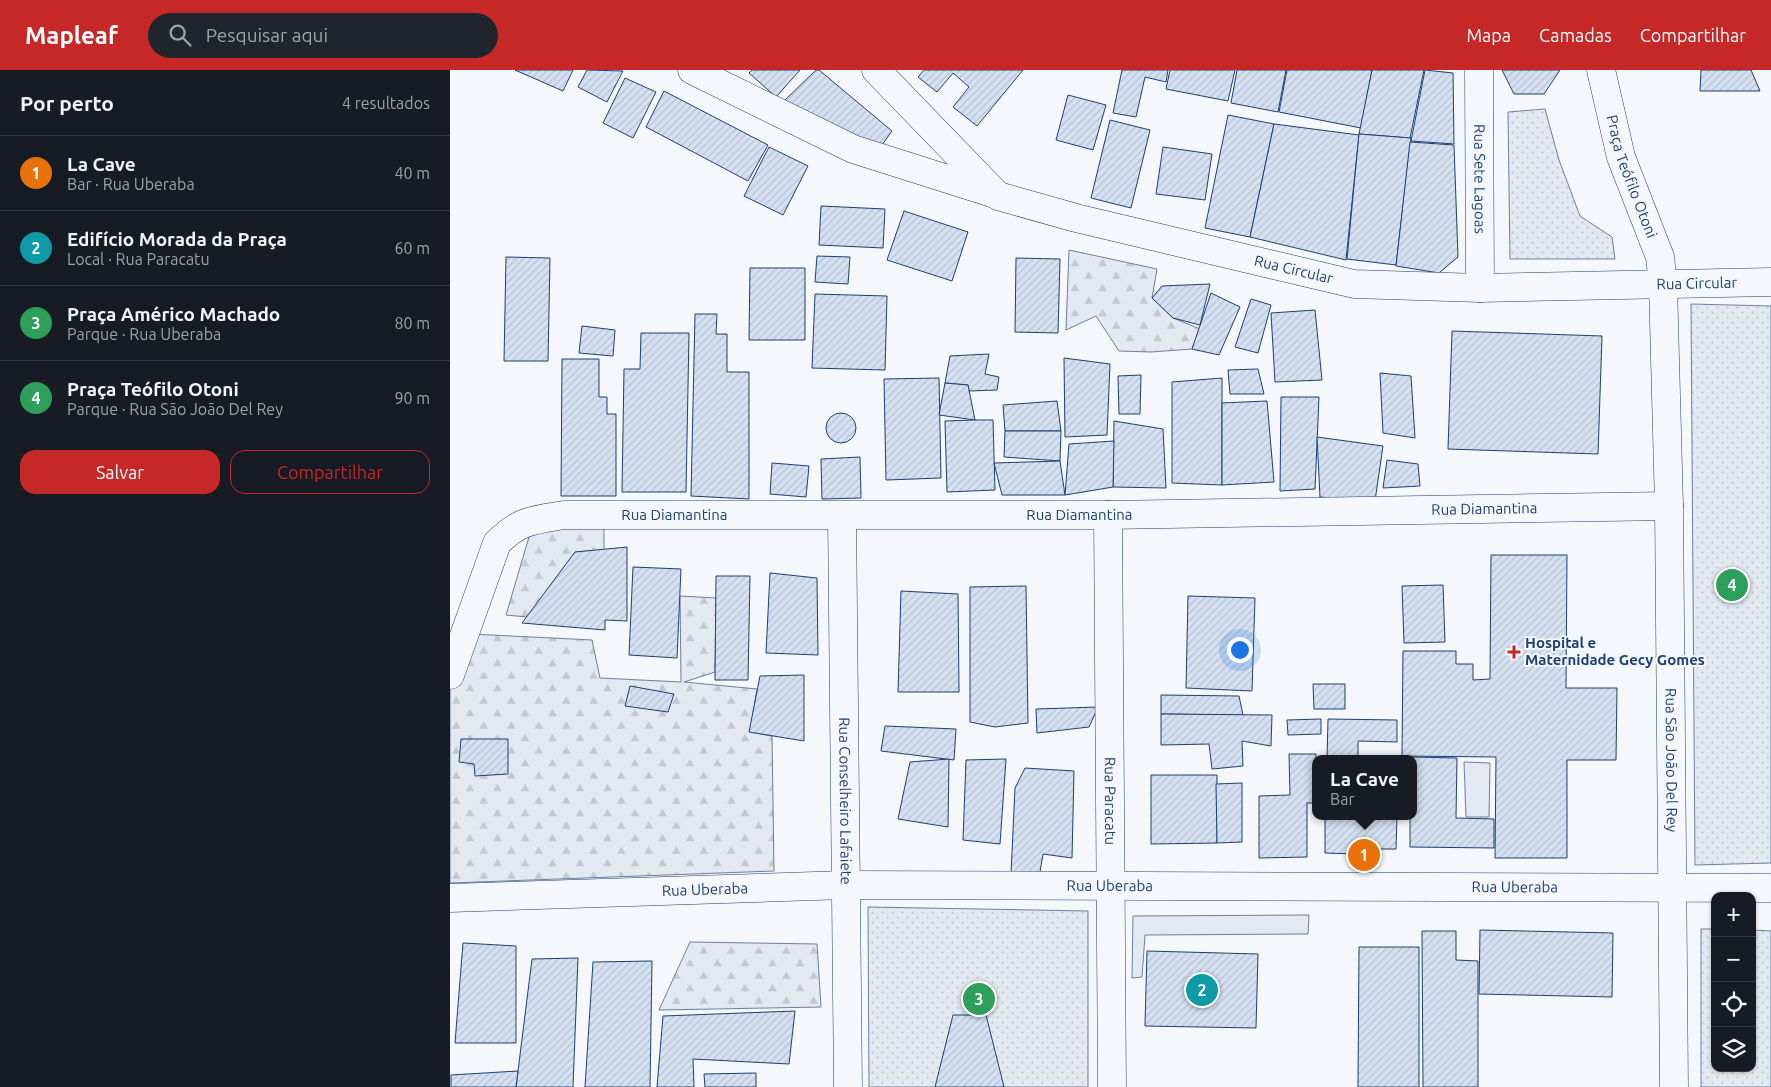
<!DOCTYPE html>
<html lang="pt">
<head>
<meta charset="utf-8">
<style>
  body { margin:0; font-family:Ubuntu,sans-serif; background:#20242c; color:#f1f3f6 }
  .controls { position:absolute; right:15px; bottom:15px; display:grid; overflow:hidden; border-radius:10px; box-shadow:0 1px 4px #0004 }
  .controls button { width:45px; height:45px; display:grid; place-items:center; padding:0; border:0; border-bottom:1px solid #363941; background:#171b24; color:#f1f3f6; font:25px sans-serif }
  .you { position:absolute; left:789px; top:579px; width:18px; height:18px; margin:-12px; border:4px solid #fff; border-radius:50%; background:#1a73e8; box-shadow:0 0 0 8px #1a73e833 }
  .badge { display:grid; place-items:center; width:32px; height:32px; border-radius:50%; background:#c62828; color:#fff; font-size:16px; font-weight:700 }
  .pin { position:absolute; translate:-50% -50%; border:2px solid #fff; box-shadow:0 1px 5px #0006 }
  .popup { position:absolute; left:862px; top:685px; width:105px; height:65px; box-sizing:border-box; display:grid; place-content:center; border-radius:10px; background:#171b24; filter:drop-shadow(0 1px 4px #0005); font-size:16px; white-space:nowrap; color:#9ea1a6 }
  .popup b { font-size:19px; color:#f1f3f6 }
  .popup::after { content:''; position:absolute; left:50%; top:100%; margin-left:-10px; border:10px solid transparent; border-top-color:#171b24 }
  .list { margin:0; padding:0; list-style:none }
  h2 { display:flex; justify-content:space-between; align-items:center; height:65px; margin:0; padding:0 20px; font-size:21px }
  h2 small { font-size:16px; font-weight:400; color:#9ea1a6 }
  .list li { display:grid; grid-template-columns:32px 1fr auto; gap:15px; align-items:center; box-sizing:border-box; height:75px; padding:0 20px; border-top:1px solid #363941 }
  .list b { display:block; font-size:19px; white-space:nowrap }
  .list p { margin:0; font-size:16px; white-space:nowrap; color:#9ea1a6 }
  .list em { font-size:16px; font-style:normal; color:#9ea1a6 }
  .actions { display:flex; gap:10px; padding:15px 20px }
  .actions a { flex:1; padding:11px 0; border:1px solid #c62828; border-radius:15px; text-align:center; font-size:18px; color:#c62828 }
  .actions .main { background:#c62828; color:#fff }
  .icon { flex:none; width:28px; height:28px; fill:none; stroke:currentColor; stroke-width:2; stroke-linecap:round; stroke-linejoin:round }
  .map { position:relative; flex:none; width:1321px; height:1017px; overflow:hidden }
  header { display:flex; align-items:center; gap:30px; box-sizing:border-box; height:70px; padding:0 25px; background:#c62828; color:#fff }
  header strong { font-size:24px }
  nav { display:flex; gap:28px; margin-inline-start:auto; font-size:18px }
  .search { width:350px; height:45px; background:#20242c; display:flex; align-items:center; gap:12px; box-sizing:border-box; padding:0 18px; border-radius:28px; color:#9ea1a6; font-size:19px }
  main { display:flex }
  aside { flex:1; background:#171b24 }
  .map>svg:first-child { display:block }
</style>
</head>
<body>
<header>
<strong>Mapleaf</strong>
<div class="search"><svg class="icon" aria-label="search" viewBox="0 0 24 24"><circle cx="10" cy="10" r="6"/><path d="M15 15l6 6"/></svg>Pesquisar aqui</div>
<nav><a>Mapa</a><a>Camadas</a><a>Compartilhar</a></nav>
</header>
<main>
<aside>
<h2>Por perto<small>4 resultados</small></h2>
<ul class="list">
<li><span class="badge" style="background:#e8710a">1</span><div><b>La Cave</b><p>Bar · Rua Uberaba</p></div><em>40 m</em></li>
<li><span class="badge" style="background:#0f9aa8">2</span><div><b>Edifício Morada da Praça</b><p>Local · Rua Paracatu</p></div><em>60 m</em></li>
<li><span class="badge" style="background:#2e9e5b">3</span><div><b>Praça Américo Machado</b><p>Parque · Rua Uberaba</p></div><em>80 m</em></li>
<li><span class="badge" style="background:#2e9e5b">4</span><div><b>Praça Teófilo Otoni</b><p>Parque · Rua São João Del Rey</p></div><em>90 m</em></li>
</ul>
<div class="actions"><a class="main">Salvar</a><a>Compartilhar</a></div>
</aside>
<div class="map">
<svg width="1321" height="1017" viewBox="0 0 1321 1017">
  <defs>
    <pattern id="forest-firs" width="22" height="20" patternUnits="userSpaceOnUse" patternTransform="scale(1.25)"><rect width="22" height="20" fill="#e3e9f0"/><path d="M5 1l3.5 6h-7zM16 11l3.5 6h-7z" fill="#c2c9d1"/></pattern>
    <pattern id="park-dots" width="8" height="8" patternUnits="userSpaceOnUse" patternTransform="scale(1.25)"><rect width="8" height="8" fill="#e3e9f0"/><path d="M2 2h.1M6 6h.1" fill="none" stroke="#c2c9d1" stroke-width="1.8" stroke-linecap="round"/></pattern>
    <pattern id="building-hatch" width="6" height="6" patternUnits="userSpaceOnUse" patternTransform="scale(1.25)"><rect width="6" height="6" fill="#d5e0f0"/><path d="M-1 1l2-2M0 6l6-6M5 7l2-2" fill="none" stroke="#b6c1d1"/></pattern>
  </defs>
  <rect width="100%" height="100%" fill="#f4f7fb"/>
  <!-- green -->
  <g fill="#e3e9f0" stroke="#687fa3">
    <path d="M1014,692L1040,693L1039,747H1016Z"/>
    <path d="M859,845L858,864L695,865L692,907L682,908L683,846Z"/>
  </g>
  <!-- forest -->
  <g fill="url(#forest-firs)" stroke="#687fa3">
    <path d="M619,180L707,199L702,228L723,248L750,259L742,279L701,282L669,281L646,246L616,260Z"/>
    <path d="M102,456L154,457V480L125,482L77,547L56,545L79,467Z"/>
    <path d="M230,526L266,528L265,602L234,612L307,619L300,662L322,666L324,801L0,813V563L142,570L150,608L231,612Z"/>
    <path d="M240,872L367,874L371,937L209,940Z"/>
  </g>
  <!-- park -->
  <g fill="url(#park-dots)" stroke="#687fa3">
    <path d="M1095,39L1109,90L1130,146L1162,167L1165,189H1060L1058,42Z"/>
    <path d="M1241,234L1321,236V793L1245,795Z"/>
    <path d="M418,837L638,841V1017H419Z"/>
    <path d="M1251,859H1265V998H1302V860L1321,861V1017H1251Z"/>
  </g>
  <!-- building -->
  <g fill="url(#building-hatch)" stroke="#1d3f73">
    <path d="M65,0H123L113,21Z"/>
    <path d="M137,0L173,1L157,32L128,17Z"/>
    <path d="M302,0H350L326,27L299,3Z"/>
    <path d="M366,0H369L442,61L427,82L333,32Z"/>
    <path d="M474,0H573L527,56L503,37L519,17L503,3L487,22L468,7Z"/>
    <path d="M672,0H718L716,12L695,7L686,47L663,43Z"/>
    <path d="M720,0H785L778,31L716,19Z"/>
    <path d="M787,0H836L828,42L781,33Z"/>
    <path d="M837,0H922L911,58L829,42Z"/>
    <path d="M922,0H974L960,68L909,64Z"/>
    <path d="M975,0L1003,3L1004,74L961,71Z"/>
    <path d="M1052,0H1110L1094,24H1064Z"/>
    <path d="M1251,0H1301L1310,21H1250Z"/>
    <path d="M175,8L206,22L183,68L153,53Z"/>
    <path d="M214,21L318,75L298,111L196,57Z"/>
    <path d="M618,25L656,35L643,80L606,70Z"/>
    <path d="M778,45L824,54L800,167L755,158Z"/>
    <path d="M660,50L700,60L681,138L641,128Z"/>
    <path d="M824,54L909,65L896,190L800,167Z"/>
    <path d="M909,64L961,68L946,195L897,189Z"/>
    <path d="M960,72L1004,75L1008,187L989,203L946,196Z"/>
    <path d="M319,77L358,96L333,145L294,126Z"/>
    <path d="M713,77L762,84L755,130L706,124Z"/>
    <path d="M371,136L435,139L433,178L369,175Z"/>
    <path d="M454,141L518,162L502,211L437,190Z"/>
    <path d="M367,186L400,187L398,214L365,212Z"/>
    <path d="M56,187L100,188L98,291H54Z"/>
    <path d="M566,188L610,189L608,263L565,262Z"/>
    <path d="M300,198H355V270H299Z"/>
    <path d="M760,214L750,255L723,248L702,228L712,216Z"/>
    <path d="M761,223L790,237L769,285L742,279Z"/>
    <path d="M365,224L437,226L435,300L362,298Z"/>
    <path d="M801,229L821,235L808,283L785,277Z"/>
    <path d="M865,240L872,310L825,312L821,243Z"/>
    <path d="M245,244H267L266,264H277V302H299V429L241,426Z"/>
    <path d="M132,256L165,260L163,286L129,283Z"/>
    <path d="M1002,261L1152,266L1148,384L998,379Z"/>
    <path d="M191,263H239L236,422H172L174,299H190Z"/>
    <path d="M539,284L535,304L549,307L547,320L519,321L518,315L495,313L500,286Z"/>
    <path d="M614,288L660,294L657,365L615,367Z"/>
    <path d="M112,289H149V327H157V344H166V426H111Z"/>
    <path d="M808,299L814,324H780L778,300Z"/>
    <path d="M930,303L961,306L965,368L933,363Z"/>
    <path d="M691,305L690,344H669L668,306Z"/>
    <path d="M489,308L491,408L436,410L434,309Z"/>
    <path d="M772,308V415L722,413V312Z"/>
    <path d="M495,313L518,315L525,350L489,345Z"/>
    <path d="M831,327H869L865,419L830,421Z"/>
    <path d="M607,331L611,361H555L553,335Z"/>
    <path d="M817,331L824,412L772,415V333Z"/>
    <circle cx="391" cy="358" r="15"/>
    <path d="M525,350H543L545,420L497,422L495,351Z"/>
    <path d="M664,351L713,359L716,418L663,417Z"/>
    <path d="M555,361H611L610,391L554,387Z"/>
    <path d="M867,367L933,376L925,431L870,427Z"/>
    <path d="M664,371L663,417L615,425L619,374Z"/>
    <path d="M410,387L411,428L372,429L371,389Z"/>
    <path d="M937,390L968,394L970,416L933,418Z"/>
    <path d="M610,391L615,425H552L544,393Z"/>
    <path d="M322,393L359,396L356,427L320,424Z"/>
    <path d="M177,477V551L155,550V560L72,553L125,482Z"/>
    <path d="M1041,485H1117L1116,618H1167L1166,690H1117V788H1045L1046,687L952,686L953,581H1006V594H1023V610L1040,609Z"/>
    <path d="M183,497L231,499L227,588L179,585Z"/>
    <path d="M320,503L367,508L368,585L316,583Z"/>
    <path d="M266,506H300L298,610H265Z"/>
    <path d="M993,515L995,572L954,573L952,516Z"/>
    <path d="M576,516L578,653L545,657L520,652V517Z"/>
    <path d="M451,521L508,524L509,622H448Z"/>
    <path d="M738,526L805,528L802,621L736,618Z"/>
    <path d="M354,605V671L299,662L310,606Z"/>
    <path d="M863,614H895V639H864Z"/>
    <path d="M180,616L224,624L218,642L175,636Z"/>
    <path d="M711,625L789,626L793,645L711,644Z"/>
    <path d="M648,637L639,657L587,663L586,639Z"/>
    <path d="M711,644L822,645L821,676L792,671L793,696L762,699L759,674L711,675Z"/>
    <path d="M871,649V664L838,665L837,650Z"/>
    <path d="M878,649L947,650V672L908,671V689H877Z"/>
    <path d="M435,656L506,659L504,690L431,681Z"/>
    <path d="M11,669H58V704L25,706L24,694L9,692Z"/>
    <path d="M839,684H866L865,733H857V787L809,788V726L840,725Z"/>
    <path d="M962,687L1007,688L1006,748L1044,749V778L960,777V746H963Z"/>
    <path d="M499,689L498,757L448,749L460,692Z"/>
    <path d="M556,689L550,774L513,770L516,690Z"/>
    <path d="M575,698L624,701L622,788L593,784L589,808L561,804L565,718Z"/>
    <path d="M701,705H767V773L701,774Z"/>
    <path d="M792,713V772L767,773L766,714Z"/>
    <path d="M875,746H947L946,779H907L906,784L875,783Z"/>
    <path d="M1030,860L1163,863L1162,927L1029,924Z"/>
    <path d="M972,861H1006V890L1028,891V1017H973Z"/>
    <path d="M13,873L66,876V973H5Z"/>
    <path d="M909,877H969V1017H908Z"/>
    <path d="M697,881L808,884L806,958L695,956Z"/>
    <path d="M128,888L123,1017H66L82,889Z"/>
    <path d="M202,891L200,1017H135L143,892Z"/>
    <path d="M345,941L339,994L243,989L244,1017H207L213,946Z"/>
    <path d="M503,945H536L554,1017H485Z"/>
    <path d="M68,1001L66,1017H1V1005Z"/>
    <path d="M306,1003V1017H255L254,1004Z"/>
  </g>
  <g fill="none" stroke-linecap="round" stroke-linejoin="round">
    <defs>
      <g id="street">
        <path d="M242,0L403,79L545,124"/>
        <path id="s1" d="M426,0L548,126L626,148L904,214L1030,218L1321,212"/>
        <path id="s2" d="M1029,0L1030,218"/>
        <path id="s3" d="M658,445L662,1017"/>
        <path id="s4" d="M392,446L398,1017"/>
        <path id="s5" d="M0,605L47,473C70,450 83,450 114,445H658L1219,436"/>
        <path id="s6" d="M0,828L395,815L1321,818"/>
      </g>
      <g id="secondary">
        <path id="s7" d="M1151,0L1171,87L1210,187L1213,214L1219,436L1224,1017"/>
      </g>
    </defs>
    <!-- street casing -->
    <use href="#street" stroke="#1d3f73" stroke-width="29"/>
    <!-- secondary casing -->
    <use href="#secondary" stroke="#1d3f73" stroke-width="29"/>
    <!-- street -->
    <use href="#street" stroke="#f4f7fb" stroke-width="28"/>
    <!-- secondary -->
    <use href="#secondary" stroke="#f4f7fb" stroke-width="28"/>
  </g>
  <!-- markers -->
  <path fill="#c62828" stroke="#f4f7fb" stroke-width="2" d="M1061.5 574.5h5v5h5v5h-5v5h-5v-5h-5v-5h5z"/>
  <g text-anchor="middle" stroke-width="4" stroke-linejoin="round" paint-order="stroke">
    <!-- street labels -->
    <g font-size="15" fill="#1d3f73" stroke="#f4f7fb">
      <text dy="5" stroke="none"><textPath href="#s7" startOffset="111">Praça Teófilo Otoni</textPath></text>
      <text dy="5" stroke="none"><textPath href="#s2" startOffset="109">Rua Sete Lagoas</textPath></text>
      <text dy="5" stroke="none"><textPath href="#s1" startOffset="480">Rua Circular</textPath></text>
      <text dy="5" stroke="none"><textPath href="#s1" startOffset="885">Rua Circular</textPath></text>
      <text dy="5" stroke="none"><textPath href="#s5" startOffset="1135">Rua Diamantina</textPath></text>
      <text dy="5" stroke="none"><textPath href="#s5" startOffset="325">Rua Diamantina</textPath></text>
      <text dy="5" stroke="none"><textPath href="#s5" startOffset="730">Rua Diamantina</textPath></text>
      <text dy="5" stroke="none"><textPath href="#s7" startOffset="700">Rua São João Del Rey</textPath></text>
      <text dy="5" stroke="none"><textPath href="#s4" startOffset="285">Rua Conselheiro Lafaiete</textPath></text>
      <text dy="5" stroke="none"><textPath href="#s3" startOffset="286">Rua Paracatu</textPath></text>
      <text dy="5" stroke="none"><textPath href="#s6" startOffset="660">Rua Uberaba</textPath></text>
      <text dy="5" stroke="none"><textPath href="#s6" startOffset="1065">Rua Uberaba</textPath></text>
      <text dy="5" stroke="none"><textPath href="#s6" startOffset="255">Rua Uberaba</textPath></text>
    </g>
    <!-- poi labels -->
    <g font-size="15" font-weight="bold" fill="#1d3f73" stroke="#f4f7fb" text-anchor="start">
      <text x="1075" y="578">Hospital e<tspan x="1075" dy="17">Maternidade Gecy Gomes</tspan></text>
    </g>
  </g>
</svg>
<div class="controls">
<button>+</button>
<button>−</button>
<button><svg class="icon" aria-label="locate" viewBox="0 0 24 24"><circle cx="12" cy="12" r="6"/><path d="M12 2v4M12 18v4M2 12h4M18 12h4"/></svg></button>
<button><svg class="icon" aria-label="layers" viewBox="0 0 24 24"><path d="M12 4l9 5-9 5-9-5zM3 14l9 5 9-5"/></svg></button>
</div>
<div class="you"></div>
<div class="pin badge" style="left:914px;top:785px;background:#e8710a">1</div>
<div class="popup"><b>La Cave</b>Bar</div>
<div class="pin badge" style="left:752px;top:920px;background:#0f9aa8">2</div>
<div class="pin badge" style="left:529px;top:929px;background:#2e9e5b">3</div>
<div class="pin badge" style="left:1282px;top:515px;background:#2e9e5b">4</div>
</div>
</main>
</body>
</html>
